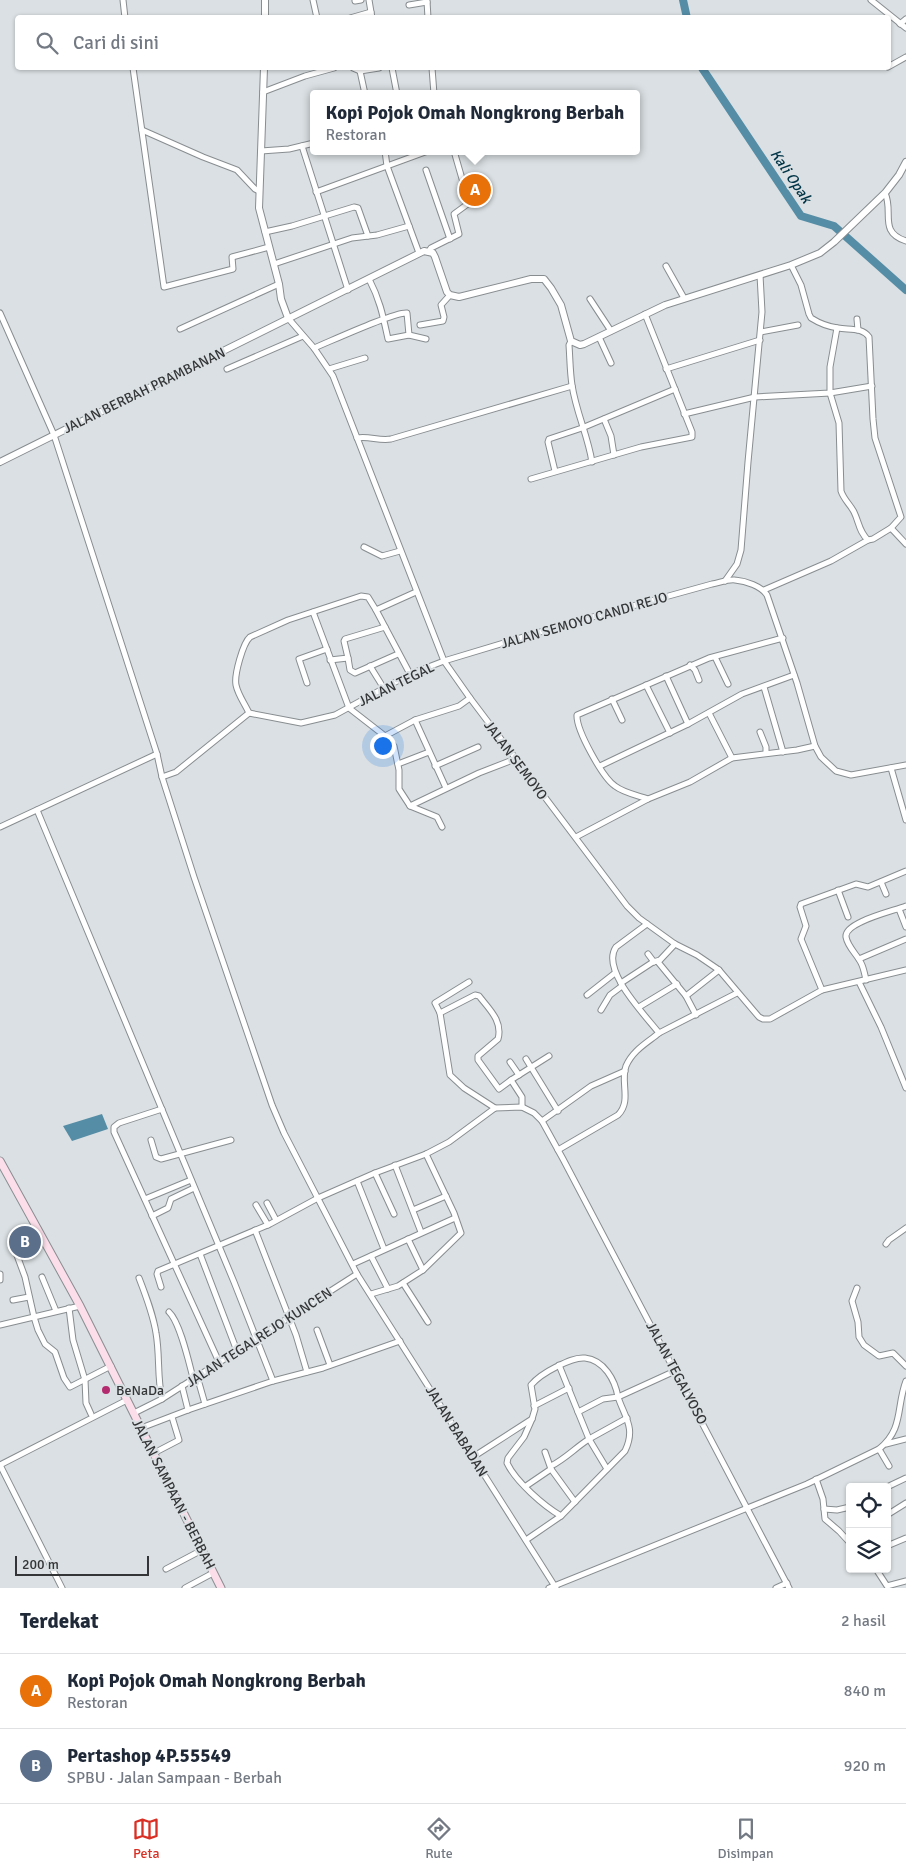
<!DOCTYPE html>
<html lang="id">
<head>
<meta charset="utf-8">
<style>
  body { margin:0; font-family:Signika,sans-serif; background:#f6f6f7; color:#1f2937 }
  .controls { position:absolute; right:15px; bottom:15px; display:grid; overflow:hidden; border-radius:5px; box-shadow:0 1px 4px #0004 }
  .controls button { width:45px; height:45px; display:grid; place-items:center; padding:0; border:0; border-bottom:1px solid #e0e1e3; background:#fff; color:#1f2937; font:25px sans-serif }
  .scale { position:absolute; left:15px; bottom:12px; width:134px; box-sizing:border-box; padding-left:5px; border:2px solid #333536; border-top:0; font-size:14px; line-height:18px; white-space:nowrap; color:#333536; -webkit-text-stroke:4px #dae0e3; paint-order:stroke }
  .you { position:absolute; left:382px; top:745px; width:18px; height:18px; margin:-12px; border:4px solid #fff; border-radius:50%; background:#1a73e8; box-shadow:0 0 0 8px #1a73e833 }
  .badge { display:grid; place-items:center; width:32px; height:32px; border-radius:50%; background:#d93025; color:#fff; font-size:16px; font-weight:700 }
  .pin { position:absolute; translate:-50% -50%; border:2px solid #fff; box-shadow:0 1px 5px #0006 }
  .popup { position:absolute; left:310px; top:90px; width:330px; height:65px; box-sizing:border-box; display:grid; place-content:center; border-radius:5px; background:#fff; filter:drop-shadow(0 1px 4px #0005); font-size:16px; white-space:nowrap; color:#747a83 }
  .popup b { font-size:19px; color:#1f2937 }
  .popup::after { content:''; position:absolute; left:50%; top:100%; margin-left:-10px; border:10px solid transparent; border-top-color:#fff }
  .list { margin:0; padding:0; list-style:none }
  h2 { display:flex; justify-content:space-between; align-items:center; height:65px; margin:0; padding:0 20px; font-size:21px }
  h2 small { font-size:16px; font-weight:400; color:#747a83 }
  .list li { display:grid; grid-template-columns:32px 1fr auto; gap:15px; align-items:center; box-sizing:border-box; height:75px; padding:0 20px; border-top:1px solid #e0e1e3 }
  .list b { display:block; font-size:19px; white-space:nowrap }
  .list p { margin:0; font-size:16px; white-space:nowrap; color:#747a83 }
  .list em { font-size:16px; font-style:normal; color:#747a83 }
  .icon { flex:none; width:28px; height:28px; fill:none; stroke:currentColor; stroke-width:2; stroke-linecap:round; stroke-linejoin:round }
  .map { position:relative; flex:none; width:906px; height:1588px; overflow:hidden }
  .search { position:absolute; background:#fff; box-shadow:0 1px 4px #0004; left:15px; right:15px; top:15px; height:55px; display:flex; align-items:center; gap:12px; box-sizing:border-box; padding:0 18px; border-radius:5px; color:#747a83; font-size:19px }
  .sheet { height:215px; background:#fff }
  nav { display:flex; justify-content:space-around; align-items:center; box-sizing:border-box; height:70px; border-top:1px solid #e0e1e3; background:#fff; font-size:14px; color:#747a83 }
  nav a { display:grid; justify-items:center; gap:2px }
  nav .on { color:#d93025 }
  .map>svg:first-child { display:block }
</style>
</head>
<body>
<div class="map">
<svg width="906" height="1588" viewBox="0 0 906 1588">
  <rect width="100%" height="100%" fill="#dae0e3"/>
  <!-- water -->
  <path fill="#558da6" d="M102,1114L108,1129L72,1141L63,1126Z"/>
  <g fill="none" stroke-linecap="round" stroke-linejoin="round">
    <!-- river -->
    <g stroke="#558da6" stroke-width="8">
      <path d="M683,0L687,18"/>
      <path d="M702,68L801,216L834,226L906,290"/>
    </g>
    <defs>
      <g id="minor">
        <path d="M123,0L125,18"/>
        <path d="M313,0L317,18"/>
        <path d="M369,0L372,18"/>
        <path d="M871,0L906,28"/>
        <path d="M355,1L361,0"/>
        <path d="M427,1L428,18"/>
        <path d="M409,5L427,2"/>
        <path d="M350,18L371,12"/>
        <path d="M900,24L906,19"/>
        <path d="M888,67L906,57"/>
        <path d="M133,68L164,287L233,269L232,257L269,247"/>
        <path d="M353,68L360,71L379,68"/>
        <path d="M392,68L397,94"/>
        <path d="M432,68L434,94"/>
        <path d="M360,71L365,94"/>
        <path d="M263,92L305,76L334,68"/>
        <path d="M142,130L203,157L237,170L255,189L259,191"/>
        <path d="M302,146L348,290"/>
        <path d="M261,151L289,149L314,143"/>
        <path d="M385,151L387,166L419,253"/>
        <path d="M426,170L450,239"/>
        <path d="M316,192L428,151"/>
        <path d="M885,193C894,212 878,232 906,241"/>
        <path d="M265,232L292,226L354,207L358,208L368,236"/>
        <path d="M429,251L431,248L459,234L454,214L469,203L454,151"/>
        <path d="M274,264L352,238L377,235L409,226"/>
        <path d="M791,265L801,285L809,314L811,318C819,323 830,327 838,328C849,330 862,327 869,337L873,419L875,438L901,517L891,528"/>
        <path d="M666,266L684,298"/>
        <path d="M590,299L611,331"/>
        <path d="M0,313L54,435L157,754L162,777L194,877L272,1105L284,1133L357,1274L556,1588"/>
        <path d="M288,318L314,348L333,376L444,661L470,698L627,906L639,918L675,944L697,955L719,970L759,1017L763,1019H770L822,990L906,970"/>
        <path d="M857,319L858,330"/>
        <path d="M420,325L443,321L444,317L441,305L450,295"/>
        <path d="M837,328L830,367V393L839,423L841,491C844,500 850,504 854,512C859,522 859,532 868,540L873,539L891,528L906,544"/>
        <path d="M180,329L279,284"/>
        <path d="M761,332L798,325"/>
        <path d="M409,335L426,339"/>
        <path d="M599,337L611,363"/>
        <path d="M571,341L569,345C570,359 570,372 572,385C576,412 588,436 592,462"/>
        <path d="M314,348C329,342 396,311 407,313L409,335L388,339C383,316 380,300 369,279"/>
        <path d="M227,369L303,336"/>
        <path d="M329,369L365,358"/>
        <path d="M666,369L760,340"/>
        <path d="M684,414L755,397L830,393L872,386"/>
        <path d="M604,419L611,436L614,455"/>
        <path d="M357,438C369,436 379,441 391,439L572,386"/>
        <path d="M555,471L548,442L549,439L582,428L675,389"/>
        <path d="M531,479L641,447L692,437V432L645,314"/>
        <path d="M364,547L382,556L400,551"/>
        <path d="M725,581L737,564L741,550L748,462L762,312L760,275"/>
        <path d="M764,590L831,561L868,540"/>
        <path d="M376,610L385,627"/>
        <path d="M313,612L349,708L385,736L394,746L399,770V789L410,806L437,817L442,827"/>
        <path d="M715,657L728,684"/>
        <path d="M348,658L350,670L355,673L398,654"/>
        <path d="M330,660L348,658L344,641L345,639L385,627L410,674"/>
        <path d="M690,665L695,670L699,680"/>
        <path d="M370,666L383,687"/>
        <path d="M666,676L688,724"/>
        <path d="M307,683L299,659L327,649"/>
        <path d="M646,685L670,733"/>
        <path d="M764,687L783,752"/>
        <path d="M612,699L622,720"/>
        <path d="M249,713C245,704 238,695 236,685C234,675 243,643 250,637L288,620L361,596L368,597L376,610L416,592"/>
        <path d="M709,713L732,758"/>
        <path d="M415,720L446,788"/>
        <path d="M760,732L766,747V753"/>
        <path d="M385,736L415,720L459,706L470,698"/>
        <path d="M398,764L429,752"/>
        <path d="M435,766L478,747"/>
        <path d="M600,766L688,724L742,694L794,675"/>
        <path d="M891,768L906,820"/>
        <path d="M162,777L176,772L249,713L301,723L335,715L410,674L444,661L560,626L712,584C719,583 728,579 735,580C746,581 761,586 767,595L797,683L815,746L821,757L836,771L851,775L906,765"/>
        <path d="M648,799C637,795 624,793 615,786C603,778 576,730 577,715L709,658L783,638"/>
        <path d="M410,806L479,773L515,759"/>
        <path d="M37,810L234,1282L273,1381"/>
        <path d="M0,827L157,754"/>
        <path d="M576,837L648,799L690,782L732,758L797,750L815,746"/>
        <path d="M881,882L886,894"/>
        <path d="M838,890L848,917"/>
        <path d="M899,909L906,927"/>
        <path d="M647,924L616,947C600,970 646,1016 659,1033L737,993"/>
        <path d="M648,954L654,962"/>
        <path d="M859,959L906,939"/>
        <path d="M658,962L686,996L719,970"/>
        <path d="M866,980C865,975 864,970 862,965C858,955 848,948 846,937C844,922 894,911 906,906"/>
        <path d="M469,982L435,1003L440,1013L450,1075L464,1088L495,1108"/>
        <path d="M859,982L881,1027L906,1088"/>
        <path d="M621,983L653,962L660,960L675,944"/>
        <path d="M822,990L801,939L806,926L800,907L801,904L856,884L868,887L906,871"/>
        <path d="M587,995L615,973"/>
        <path d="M686,996L696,1015"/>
        <path d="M639,1007L677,984"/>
        <path d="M601,1010L610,995L622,986"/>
        <path d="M440,1013L475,995L479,996C489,1009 503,1021 498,1039L478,1056V1060L499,1089L511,1080L522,1097V1107"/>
        <path d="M526,1059L558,1111"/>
        <path d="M510,1062L519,1075"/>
        <path d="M511,1080L549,1056"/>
        <path d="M162,1109L119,1123L114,1127V1132L219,1362"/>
        <path d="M542,1121L591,1086L625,1071"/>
        <path d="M151,1140L156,1157L161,1159L231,1140"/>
        <path d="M558,1150L618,1115C632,1101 620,1082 626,1066C633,1050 647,1043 659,1033"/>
        <path d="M395,1165L421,1232"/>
        <path d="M375,1173L394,1214"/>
        <path d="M357,1181L384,1249"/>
        <path d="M145,1199L191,1180"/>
        <path d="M267,1203L276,1220"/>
        <path d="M256,1205L268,1225"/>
        <path d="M413,1210L446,1196"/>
        <path d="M152,1216L168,1208L171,1199L194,1188"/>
        <path d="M38,1229L18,1240L16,1242L15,1250L25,1277L34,1317L38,1330L45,1344L55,1352L64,1378L70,1387L111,1366"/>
        <path d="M255,1230L296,1335L307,1372"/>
        <path d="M886,1244L889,1240L906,1228"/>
        <path d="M200,1254L237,1351"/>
        <path d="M371,1256L388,1289"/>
        <path d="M353,1264L455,1218"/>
        <path d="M423,1270L461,1233L454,1213L426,1154"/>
        <path d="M0,1274V1280"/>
        <path d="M42,1277L56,1311"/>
        <path d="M139,1278C146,1296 153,1314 156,1333C160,1355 157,1377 162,1399"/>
        <path d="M403,1283L428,1322"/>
        <path d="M161,1287L157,1274L158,1271L270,1224L318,1198L375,1173L426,1154L449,1142L495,1108L522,1107L534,1113L542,1121L563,1159L789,1588"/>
        <path d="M857,1288L852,1301L858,1322L859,1337L864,1345L879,1356L893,1353L906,1366"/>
        <path d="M371,1294L398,1286L423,1270L408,1239"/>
        <path d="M13,1300L29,1297"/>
        <path d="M69,1308L73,1340L85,1380L86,1403L91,1414"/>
        <path d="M169,1312C180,1322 189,1363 193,1378"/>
        <path d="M0,1325L80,1306"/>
        <path d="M317,1330L330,1365"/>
        <path d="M559,1365L578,1412"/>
        <path d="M197,1376L205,1404"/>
        <path d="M182,1386L188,1410"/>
        <path d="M534,1406L569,1388"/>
        <path d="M134,1413L162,1399L357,1274"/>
        <path d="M141,1428L188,1410L273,1381L323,1368L400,1341"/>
        <path d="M886,1444L906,1439"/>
        <path d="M879,1449L889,1466"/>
        <path d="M545,1452L551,1469L575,1502"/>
        <path d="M154,1453L179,1440L172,1417"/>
        <path d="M473,1457L532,1419"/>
        <path d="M0,1465L125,1401"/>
        <path d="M0,1465L62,1588"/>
        <path d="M551,1466C565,1459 575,1448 589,1439L607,1469"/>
        <path d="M816,1479L823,1499L825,1519L839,1531L850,1543"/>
        <path d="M526,1486L551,1469"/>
        <path d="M887,1487L906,1478"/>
        <path d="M824,1509L837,1510L850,1507"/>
        <path d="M887,1515L906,1503"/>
        <path d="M561,1516C544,1506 516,1482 507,1463L508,1458L524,1437L532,1419L535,1409L531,1385C538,1377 546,1372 556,1367C564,1363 575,1357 585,1358C604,1360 615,1380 618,1397L603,1399L578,1412L589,1439L627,1418"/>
        <path d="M526,1540L561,1516L625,1451C636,1428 625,1418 618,1397L675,1371"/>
        <path d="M887,1546L906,1538"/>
        <path d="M166,1569L202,1550"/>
        <path d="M876,1569L887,1586L906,1581"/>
        <path d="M185,1588L213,1573"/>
        <path d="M549,1588L807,1484L879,1449C904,1429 896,1407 906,1381"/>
        <path d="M776,1588L787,1583"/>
      </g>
      <g id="tertiary">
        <path d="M265,18V0"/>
        <path d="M264,68L259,208L279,284L281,299L288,318"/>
        <path d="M0,462L424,251L433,253L435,257L447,292L450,295L459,297L531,279H544L551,288L561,305L571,341L580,345L584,344L665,305L791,265L820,253L834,242L885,193L899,175L906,162"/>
      </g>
      <path id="secondary" d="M0,1161L80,1306L221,1588"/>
    </defs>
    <!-- minor casing -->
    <use href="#minor" stroke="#888d90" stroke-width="7"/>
    <!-- tertiary casing -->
    <use href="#tertiary" stroke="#888d90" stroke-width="8"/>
    <!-- secondary casing -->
    <use href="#secondary" stroke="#888d90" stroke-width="9"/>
    <!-- minor -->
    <use href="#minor" stroke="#fff" stroke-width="5"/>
    <!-- tertiary -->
    <use href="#tertiary" stroke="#fff" stroke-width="6"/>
    <!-- secondary -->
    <use href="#secondary" stroke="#fbdee9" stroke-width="7"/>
  </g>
  <!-- markers -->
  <circle fill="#b32b6e" stroke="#dae0e3" stroke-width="2" cx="106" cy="1390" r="5"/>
  <g text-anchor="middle" stroke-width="4" stroke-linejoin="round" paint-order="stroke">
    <!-- street labels -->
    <g font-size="14" fill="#333536" stroke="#dae0e3">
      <text transform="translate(144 390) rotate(-26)" y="5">JALAN BERBAH PRAMBANAN</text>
      <text transform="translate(584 620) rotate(-16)" y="5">JALAN SEMOYO CANDI REJO</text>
      <text transform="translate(396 684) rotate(-26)" y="5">JALAN TEGAL</text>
      <text transform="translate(516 760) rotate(53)" y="5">JALAN SEMOYO</text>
      <text transform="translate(259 1337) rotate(-33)" y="5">JALAN TEGALREJO KUNCEN</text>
      <text transform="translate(677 1373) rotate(62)" y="5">JALAN TEGALYOSO</text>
      <text transform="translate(457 1431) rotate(58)" y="5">JALAN BABADAN</text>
      <text transform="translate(174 1494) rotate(63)" y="5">JALAN SAMPAAN - BERBAH</text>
    </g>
    <!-- poi labels -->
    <g font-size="14" fill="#333536" stroke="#dae0e3" text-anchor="start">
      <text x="116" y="1395">BeNaDa</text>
    </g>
    <!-- water labels -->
    <g font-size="15" font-style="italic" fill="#003447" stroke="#dae0e3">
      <text transform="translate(791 176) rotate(56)" y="5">Kali Opak</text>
    </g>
  </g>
</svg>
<div class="controls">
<button><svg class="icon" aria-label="locate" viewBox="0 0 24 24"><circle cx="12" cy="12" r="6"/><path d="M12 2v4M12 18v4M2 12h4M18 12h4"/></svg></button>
<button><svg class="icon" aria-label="layers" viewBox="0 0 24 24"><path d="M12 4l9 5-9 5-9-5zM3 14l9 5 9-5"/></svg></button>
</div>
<div class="scale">200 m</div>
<div class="you"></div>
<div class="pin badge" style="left:475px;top:190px;background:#e8710a">A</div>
<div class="popup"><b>Kopi Pojok Omah Nongkrong Berbah</b>Restoran</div>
<div class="pin badge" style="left:25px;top:1242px;background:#5c6f8a">B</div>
<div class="search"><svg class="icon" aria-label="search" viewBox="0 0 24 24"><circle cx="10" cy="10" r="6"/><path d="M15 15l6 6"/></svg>Cari di sini</div>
</div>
<section class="sheet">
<h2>Terdekat<small>2 hasil</small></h2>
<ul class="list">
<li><span class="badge" style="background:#e8710a">A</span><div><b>Kopi Pojok Omah Nongkrong Berbah</b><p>Restoran</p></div><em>840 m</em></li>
<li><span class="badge" style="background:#5c6f8a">B</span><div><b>Pertashop 4P.55549</b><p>SPBU · Jalan Sampaan - Berbah</p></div><em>920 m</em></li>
</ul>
</section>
<nav>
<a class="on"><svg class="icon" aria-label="map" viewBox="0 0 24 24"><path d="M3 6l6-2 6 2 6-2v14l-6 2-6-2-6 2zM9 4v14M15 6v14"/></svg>Peta</a>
<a><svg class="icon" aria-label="directions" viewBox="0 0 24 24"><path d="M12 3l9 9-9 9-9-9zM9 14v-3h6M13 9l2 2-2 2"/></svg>Rute</a>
<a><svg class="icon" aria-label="saved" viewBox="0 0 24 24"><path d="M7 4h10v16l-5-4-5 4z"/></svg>Disimpan</a>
</nav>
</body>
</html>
